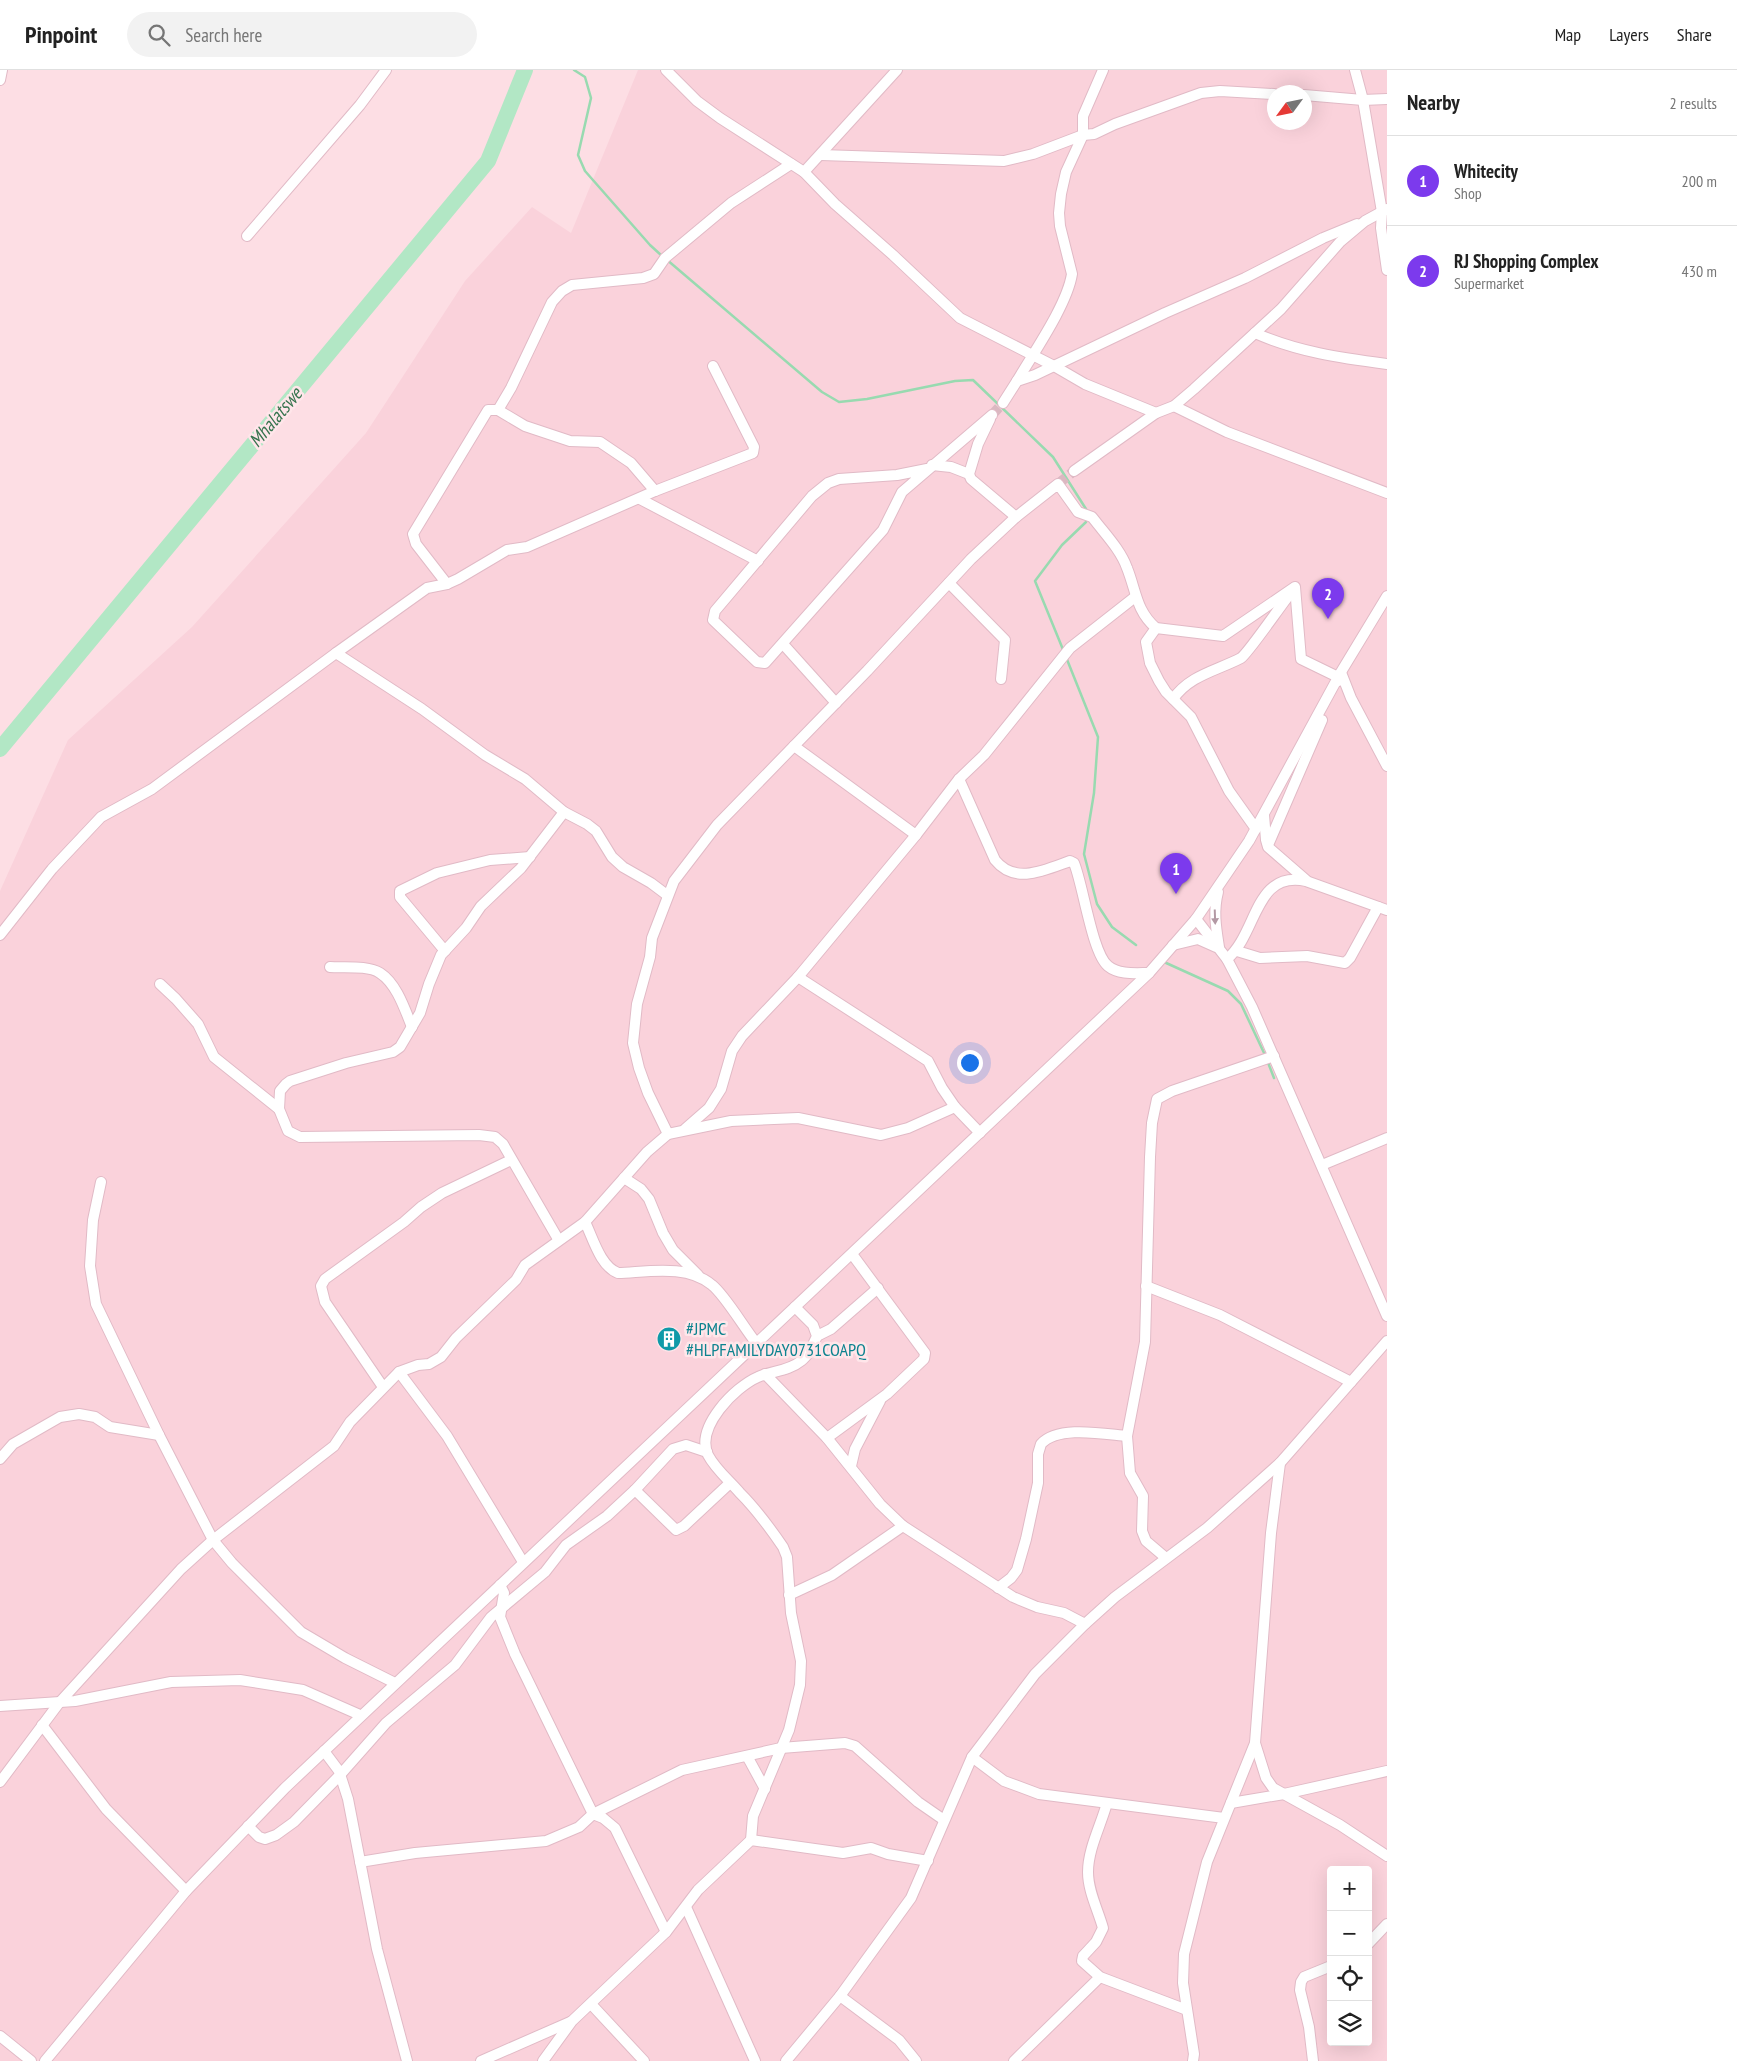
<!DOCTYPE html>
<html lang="en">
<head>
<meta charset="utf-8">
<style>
  body { margin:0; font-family:"PT Sans Narrow",sans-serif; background:#f2f2f2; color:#222 }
  .controls { position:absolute; right:15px; bottom:15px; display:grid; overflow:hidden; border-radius:5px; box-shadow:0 5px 20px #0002 }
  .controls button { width:45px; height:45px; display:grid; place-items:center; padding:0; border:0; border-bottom:1px solid #e0e0e0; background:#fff; color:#222; font:25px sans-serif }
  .compass { position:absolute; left:1267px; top:15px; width:45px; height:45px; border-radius:50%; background:#fff; box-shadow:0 5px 20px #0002; rotate:237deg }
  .you { position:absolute; left:969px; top:992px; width:18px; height:18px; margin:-12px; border:4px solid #fff; border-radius:50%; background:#1a73e8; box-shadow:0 0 0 8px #1a73e833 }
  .badge { display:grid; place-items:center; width:32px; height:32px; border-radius:50%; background:#7c3aed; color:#fff; font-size:16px; font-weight:700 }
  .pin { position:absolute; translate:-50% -41px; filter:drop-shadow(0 1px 2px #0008) }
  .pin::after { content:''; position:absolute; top:26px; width:18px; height:15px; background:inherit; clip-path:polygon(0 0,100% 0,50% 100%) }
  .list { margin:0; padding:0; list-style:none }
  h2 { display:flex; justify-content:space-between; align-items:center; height:65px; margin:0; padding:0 20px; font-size:21px }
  h2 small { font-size:16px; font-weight:400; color:#767676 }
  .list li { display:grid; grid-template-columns:32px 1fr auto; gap:15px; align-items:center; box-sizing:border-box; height:90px; padding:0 20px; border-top:1px solid #e0e0e0 }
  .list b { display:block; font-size:19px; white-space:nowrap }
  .list p { margin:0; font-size:16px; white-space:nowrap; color:#767676 }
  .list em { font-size:16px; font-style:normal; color:#767676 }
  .icon { flex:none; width:28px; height:28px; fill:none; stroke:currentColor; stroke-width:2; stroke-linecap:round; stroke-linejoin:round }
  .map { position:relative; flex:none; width:1387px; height:1991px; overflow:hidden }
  header { display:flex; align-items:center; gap:30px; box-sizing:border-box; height:70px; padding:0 25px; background:#fff; border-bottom:1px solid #e0e0e0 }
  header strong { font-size:24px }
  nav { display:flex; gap:28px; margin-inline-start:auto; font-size:18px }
  .search { width:350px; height:45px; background:#f2f2f2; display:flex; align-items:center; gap:12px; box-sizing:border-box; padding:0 18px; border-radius:28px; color:#767676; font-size:19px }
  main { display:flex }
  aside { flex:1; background:#fff }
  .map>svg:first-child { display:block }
</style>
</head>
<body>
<header>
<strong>Pinpoint</strong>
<div class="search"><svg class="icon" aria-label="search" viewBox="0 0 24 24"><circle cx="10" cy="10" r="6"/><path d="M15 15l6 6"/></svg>Search here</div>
<nav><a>Map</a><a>Layers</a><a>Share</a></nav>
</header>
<main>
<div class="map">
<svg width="1387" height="1991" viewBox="0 0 1387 1991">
  <rect width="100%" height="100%" fill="#fddee4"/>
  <!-- residential -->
  <path fill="#fad2db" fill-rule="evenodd" d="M638,0H1387V1991H0V821L68,670L192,557L366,363L465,211L532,137L571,163ZM1274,22H1304V52H1274ZM1331,1800H1368V1972H1331Z"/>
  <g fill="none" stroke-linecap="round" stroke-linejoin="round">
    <!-- stream -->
    <g stroke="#98dab0" stroke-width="2.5">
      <path d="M574,0L585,7L591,28L578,85L585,101L650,175L662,186"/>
      <path d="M666,189L822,322L839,332L867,329L955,311L973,310L1053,387L1086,439"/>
      <path d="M1064,582L1035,511L1062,475L1086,452"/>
      <path d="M1066,587L1098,667L1094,723L1084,784L1097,834L1112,857L1136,875"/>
      <path d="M1164,892L1228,921L1241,934L1265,985"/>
      <path d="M1267,990L1274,1008"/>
    </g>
    <!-- river -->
    <path stroke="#b2e7c5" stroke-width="16" d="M0,679L488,91L525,0"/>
    <!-- minor-tunnel -->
    <g stroke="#dbb8c1" stroke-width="10" stroke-dasharray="10 5" stroke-linecap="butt">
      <path d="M992,345L1003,333"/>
      <path d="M1058,414L1074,401"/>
    </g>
    <defs>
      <g id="minor">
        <path d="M666,0L697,31L720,48L804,102L835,134L893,185L960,248L1054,296L1085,314L1156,343"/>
        <path d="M1355,0L1363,30L1382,142L1381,158L1387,200"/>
        <path d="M0,10L2,0"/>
        <path d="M1304,25L1363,30L1387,29"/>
        <path d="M821,85L1004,91L1033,84L1083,65L1094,64L1115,54L1201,23L1220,21L1274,24"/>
        <path d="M804,102L897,0"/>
        <path d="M247,166L360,35L386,0"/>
        <path d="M1255,263C1298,282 1341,288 1387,294"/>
        <path d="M1017,311C1034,282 1067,235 1072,204L1060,156L1059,143L1061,124L1066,102L1083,65V46L1103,0"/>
        <path d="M1003,333L1017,311L1035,305L1165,243L1245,208L1323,168L1357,154"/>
        <path d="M1174,336L1227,362L1387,423"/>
        <path d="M498,340L511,318L552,232L562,221L572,215L643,208L654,204L665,188L731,133L791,94"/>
        <path d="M990,349L978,374L969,404L971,409L1016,447"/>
        <path d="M932,395L951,397L969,404"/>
        <path d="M927,399L897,405L839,409L828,413L812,426L715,541L713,550L757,592L765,593L883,460L902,422L992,345"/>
        <path d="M1074,401L1156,343L1174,336L1194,319L1281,239L1340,172L1365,151L1387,139"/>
        <path d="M640,429L758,491"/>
        <path d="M949,513L1005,570L1001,609"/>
        <path d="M447,514L416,474L413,464L488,340H498L525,356L570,371L600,372L631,393L655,421"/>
        <path d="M1156,558L1146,572L1150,593L1159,611L1166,622L1191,647L1229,721L1256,759"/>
        <path d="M783,574L836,633"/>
        <path d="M336,583L427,518L447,514L458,509L507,480L527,477L655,421L753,383L754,377L713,296"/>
        <path d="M1338,611L1342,605L1351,628L1387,696"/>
        <path d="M1173,629C1190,605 1216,601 1241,588C1249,582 1281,535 1290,524"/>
        <path d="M794,676L916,765"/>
        <path d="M959,709L995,790C1015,815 1045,800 1070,791L1074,793C1083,814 1092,883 1108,896C1119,905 1136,903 1149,903"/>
        <path d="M1264,745L1266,770L1268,777L1306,810"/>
        <path d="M1268,775L1322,650"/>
        <path d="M1218,822C1213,841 1216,858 1219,877"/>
        <path d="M1196,849L1227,889L1252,937L1387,1246"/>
        <path d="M0,865L52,799L101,747L152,719L336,583L422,639L485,685L525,709L564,742L587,754L596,761L612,787L623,797L651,813L667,825"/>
        <path d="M1173,875L1198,869L1216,877"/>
        <path d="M445,881L400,827V821L437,803L490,790L530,787"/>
        <path d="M1237,881L1260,888L1307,886L1345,893L1350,888L1378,837"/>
        <path d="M1227,889C1258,863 1254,800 1306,811L1387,840"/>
        <path d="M330,897C344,898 368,895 380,903C397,914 405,940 412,957"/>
        <path d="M798,907L928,991L942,1018L955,1037L980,1063"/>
        <path d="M160,914L176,929L198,954L214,987L279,1039"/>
        <path d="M685,1059L709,1038L721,1019L732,981L742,966L798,907L916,765L959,709L984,685L1070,578L1135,527"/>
        <path d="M668,1064L648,1023L639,998L633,973L637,934L650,887L652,868L674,811L717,755L867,601L971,489L1016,447L1058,414L1078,442L1092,447L1096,452C1107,466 1121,481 1127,498C1136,520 1136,541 1156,558L1223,566L1295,517L1301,589L1338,607"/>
        <path d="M1322,1095L1387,1068"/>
        <path d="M624,1108L641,1119L649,1129L663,1163L673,1180L698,1205"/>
        <path d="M101,1112L93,1150L90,1196L96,1234L159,1365L213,1470L232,1493L301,1562L345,1588L395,1613"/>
        <path d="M585,1152C593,1168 600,1196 618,1203C648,1202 687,1194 712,1215C725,1225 744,1258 757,1274"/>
        <path d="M558,1169L503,1074L495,1067L479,1065L300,1067L288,1061L279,1039L280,1021L286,1014L290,1011L346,993L393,982L400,977L420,943L429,914L441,885L466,858L481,836L521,798L564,742"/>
        <path d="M1146,1216L1220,1245L1351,1312"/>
        <path d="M817,1266L831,1259L878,1218"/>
        <path d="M399,1302L447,1366L523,1492"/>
        <path d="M765,1304L827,1368L880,1434L903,1456L1013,1527L1037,1537L1064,1543L1085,1554"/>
        <path d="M383,1317L325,1232L321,1216L325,1209L404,1152L421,1137L442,1123L511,1090"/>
        <path d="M827,1368L887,1324L924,1289L925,1283L852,1184"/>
        <path d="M0,1389L13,1374L60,1347L79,1344L95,1347L110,1357L159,1365"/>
        <path d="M851,1396L855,1379L880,1331"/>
        <path d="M635,1420L676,1460L684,1456L730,1413"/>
        <path d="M1166,1488L1146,1471L1142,1461L1143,1426L1130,1403L1127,1366L1145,1272L1150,1087L1152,1053L1157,1029L1172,1021L1274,986"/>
        <path d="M500,1515L504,1523L500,1547L515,1584L593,1744L603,1748L615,1758L666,1862"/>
        <path d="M998,1518L1011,1508L1017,1500L1026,1469L1038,1413V1384L1041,1374C1058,1355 1104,1364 1127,1366"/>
        <path d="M789,1525L832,1505L903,1456"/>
        <path d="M0,1636L75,1631L171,1612L240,1610L303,1620L360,1645"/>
        <path d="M42,1655L106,1739L186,1821"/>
        <path d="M1255,1673L1266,1708L1273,1718L1340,1755L1387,1786"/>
        <path d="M324,1681L339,1701L348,1729L377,1879L407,1991"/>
        <path d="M747,1686L765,1719"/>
        <path d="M972,1687L1004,1711L1039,1724L1224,1748"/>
        <path d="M0,1712L59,1633L181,1499L213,1470L334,1376L350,1352L399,1302L418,1295L429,1294L441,1287L456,1268L516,1210L525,1195L585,1152L647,1082L668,1064L731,1051L798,1048L881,1065L908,1058L955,1037"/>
        <path d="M1107,1733C1101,1755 1088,1779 1088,1802C1088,1821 1098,1840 1103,1858L1096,1872L1083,1886L1082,1891L1100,1907L1187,1940"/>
        <path d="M1231,1733L1284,1724L1387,1701"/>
        <path d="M248,1756L259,1767L265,1769L276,1765L294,1752L340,1705L386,1653L455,1595L491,1547L545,1502L566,1475L607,1446L635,1420L673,1379L686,1375L707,1382"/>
        <path d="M751,1770L753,1746L789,1660L800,1615L801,1591L791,1543L787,1487L783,1477C770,1458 756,1439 740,1423C729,1410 716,1400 708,1385C695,1357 735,1317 758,1307C771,1301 789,1301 801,1291C809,1285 813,1275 817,1266L813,1255L795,1237"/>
        <path d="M360,1792L415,1783L546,1771L579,1757L593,1744L682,1700L781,1678L845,1673L855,1676L918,1732L944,1750"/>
        <path d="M686,1837L755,1991"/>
        <path d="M1368,1874L1387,1854"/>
        <path d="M840,1926L899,1970L916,1991"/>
        <path d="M591,1934L644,1991"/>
        <path d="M0,1966L31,1991"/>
        <path d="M45,1991L186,1821L285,1718L1149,903L1196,849L1249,771L1341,602L1387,526"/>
        <path d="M481,1991L570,1952"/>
        <path d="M543,1991L572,1951L666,1862L698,1820L751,1770L843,1783L871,1778L888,1784L928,1791"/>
        <path d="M786,1991L840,1926L911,1828L972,1687L1035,1604L1085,1554L1115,1527L1207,1458L1280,1393L1387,1271"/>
        <path d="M1014,1991L1100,1907"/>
        <path d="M1193,1991L1194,1984L1183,1913L1184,1884L1207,1792L1255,1673L1271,1463L1280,1393"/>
        <path d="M1313,1991L1309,1957L1300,1920L1301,1912L1304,1907L1331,1896"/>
      </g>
    </defs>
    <!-- minor casing -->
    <use href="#minor" stroke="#e1bac6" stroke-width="12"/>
    <!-- minor -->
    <use href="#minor" stroke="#fff" stroke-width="10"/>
  </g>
  <!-- one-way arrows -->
  <defs><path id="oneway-solid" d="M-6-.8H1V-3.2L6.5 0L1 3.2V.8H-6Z" transform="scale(1.25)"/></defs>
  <use fill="#b399a4" href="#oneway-solid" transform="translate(1215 847) rotate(88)"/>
  <!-- icons -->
  <defs>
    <symbol id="building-disc" viewBox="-11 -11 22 22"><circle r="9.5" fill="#0f9aa8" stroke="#ffe6ea"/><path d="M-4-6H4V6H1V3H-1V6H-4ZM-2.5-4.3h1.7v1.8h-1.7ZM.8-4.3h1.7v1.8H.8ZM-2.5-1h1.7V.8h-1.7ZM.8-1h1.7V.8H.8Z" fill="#fff"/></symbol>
  </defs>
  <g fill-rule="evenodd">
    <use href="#building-disc" x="655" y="1255" width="28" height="28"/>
  </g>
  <g text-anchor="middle" stroke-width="5" stroke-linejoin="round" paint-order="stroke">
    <!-- culture labels -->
    <g font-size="18" fill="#0d838f" stroke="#ffe6ea" text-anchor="start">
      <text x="686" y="1265">#JPMC<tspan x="686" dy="21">#HLPFAMILYDAY0731COAPQ</tspan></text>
    </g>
    <!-- water labels -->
    <g font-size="19" font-style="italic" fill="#36744e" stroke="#ffe6ea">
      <text transform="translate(275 347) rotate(-50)" y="7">Mhalatswe</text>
    </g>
  </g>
</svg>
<div class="controls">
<button>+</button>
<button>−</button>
<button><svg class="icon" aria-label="locate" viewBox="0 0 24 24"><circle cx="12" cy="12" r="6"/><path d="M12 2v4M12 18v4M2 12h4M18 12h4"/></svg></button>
<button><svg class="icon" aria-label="layers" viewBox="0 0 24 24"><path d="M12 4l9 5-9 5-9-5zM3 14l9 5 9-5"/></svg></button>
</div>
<svg class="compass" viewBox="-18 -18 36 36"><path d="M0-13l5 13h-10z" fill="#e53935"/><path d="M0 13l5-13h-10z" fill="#767676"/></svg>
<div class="you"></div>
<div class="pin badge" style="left:1176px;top:824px">1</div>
<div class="pin badge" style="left:1328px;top:549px">2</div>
</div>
<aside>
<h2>Nearby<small>2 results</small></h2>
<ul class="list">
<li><span class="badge">1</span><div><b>Whitecity</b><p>Shop</p></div><em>200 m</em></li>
<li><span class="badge">2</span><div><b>RJ Shopping Complex</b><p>Supermarket</p></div><em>430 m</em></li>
</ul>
</aside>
</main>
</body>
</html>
